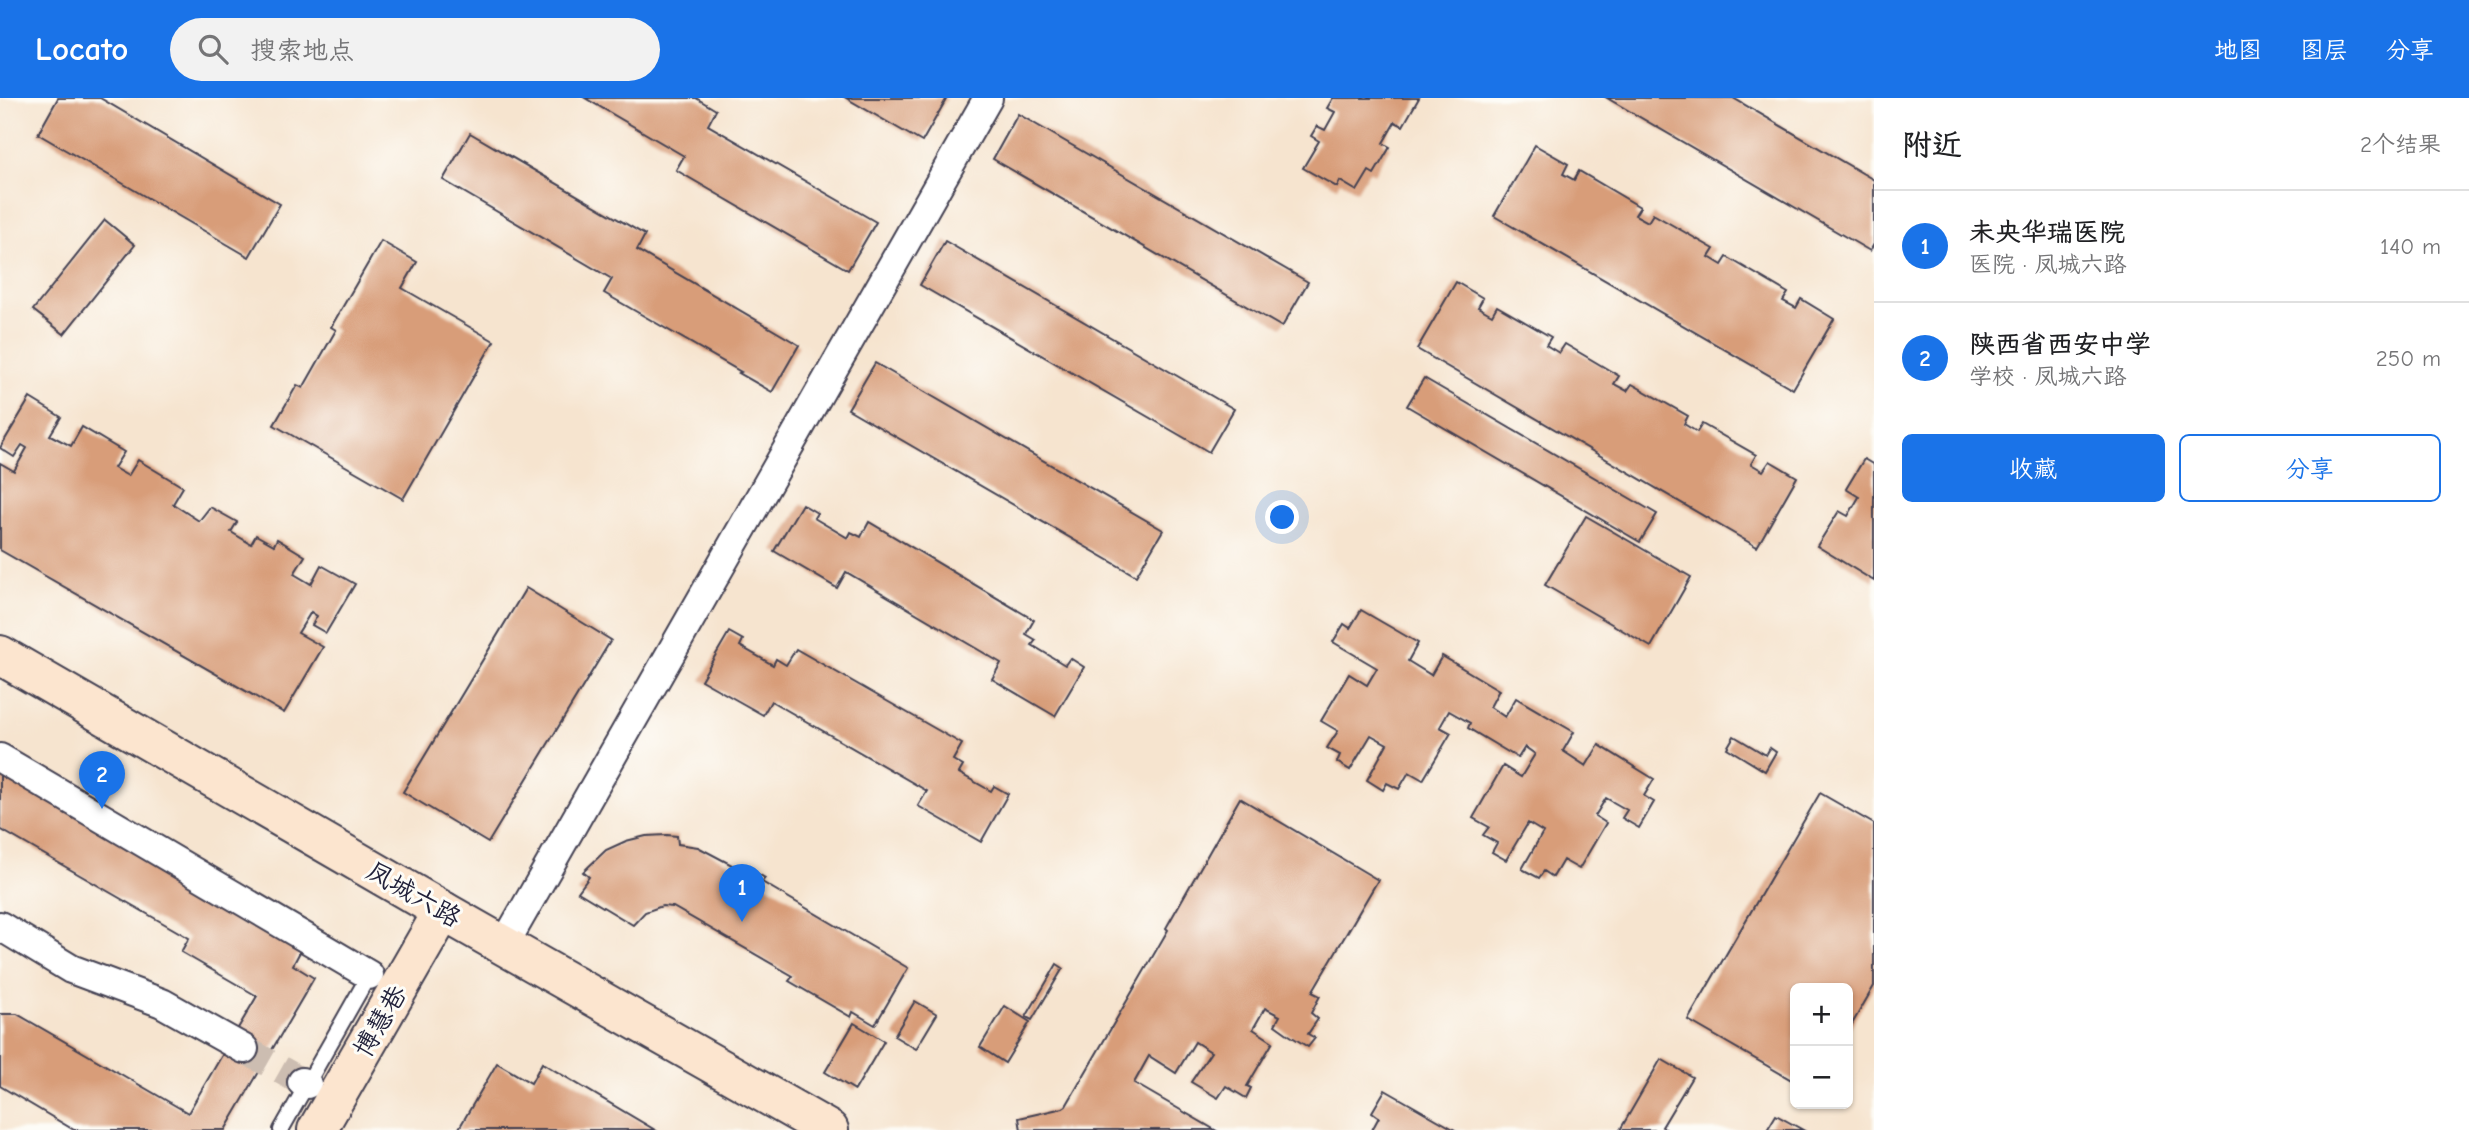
<!DOCTYPE html>
<html lang="zh">
<head>
<meta charset="utf-8">
<style>
  body { margin:0; font-family:"Comic Neue","LXGW WenKai TC",sans-serif; background:#f2f2f2; color:#202124 }
  .controls { position:absolute; right:21px; bottom:21px; display:grid; overflow:hidden; border-radius:10px; box-shadow:0 2px 5px #0004 }
  .controls button { width:63px; height:63px; display:grid; place-items:center; padding:0; border:0; border-bottom:2px solid #e0e0e0; background:#fff; color:#202124; font:35px sans-serif }
  .you { position:absolute; left:1283px; top:420px; width:24px; height:24px; margin:-18px; border:5px solid #fff; border-radius:50%; background:#1a73e8; box-shadow:0 0 0 10px #1a73e833 }
  .badge { display:grid; place-items:center; width:46px; height:46px; border-radius:50%; background:#1a73e8; color:#fff; font-size:23px; font-weight:700 }
  .pin { position:absolute; translate:-50% -58px; filter:drop-shadow(0 2px 4px #0008) }
  .pin::after { content:''; position:absolute; top:37px; width:24px; height:21px; background:inherit; clip-path:polygon(0 0,100% 0,50% 100%) }
  .list { margin:0; padding:0; list-style:none }
  h2 { display:flex; justify-content:space-between; align-items:center; height:91px; margin:0; padding:0 28px; font-size:30px }
  h2 small { font-size:23px; font-weight:400; color:#757577 }
  .list li { display:grid; grid-template-columns:46px 1fr auto; gap:21px; align-items:center; box-sizing:border-box; height:112px; padding:0 28px; border-top:2px solid #e0e0e0 }
  .list b { display:block; font-size:26px; white-space:nowrap }
  .list p { margin:0; font-size:23px; white-space:nowrap; color:#757577 }
  .list em { font-size:23px; font-style:normal; color:#757577 }
  .actions { display:flex; gap:14px; padding:21px 28px }
  .actions a { flex:1; padding:16px 0; border:2px solid #1a73e8; border-radius:10px; text-align:center; font-size:24px; color:#1a73e8 }
  .actions .main { background:#1a73e8; color:#fff }
  .icon { flex:none; width:38px; height:38px; fill:none; stroke:currentColor; stroke-width:2; stroke-linecap:round; stroke-linejoin:round }
  .map { position:relative; flex:none; width:1874px; height:1032px; overflow:hidden }
  header { display:flex; align-items:center; gap:42px; box-sizing:border-box; height:98px; padding:0 35px; background:#1a73e8; color:#fff }
  header strong { font-size:33px }
  nav { display:flex; gap:38px; margin-inline-start:auto; font-size:24px }
  .search { width:490px; height:63px; background:#f2f2f2; display:flex; align-items:center; gap:18px; box-sizing:border-box; padding:0 24px; border-radius:38px; color:#757577; font-size:26px }
  main { display:flex }
  aside { flex:1; background:#fff }
  .map>svg:first-child { display:block }
</style>
</head>
<body>
<header>
<strong>Locato</strong>
<div class="search"><svg class="icon" aria-label="search" viewBox="0 0 24 24"><circle cx="10" cy="10" r="6"/><path d="M15 15l6 6"/></svg>搜索地点</div>
<nav><a>地图</a><a>图层</a><a>分享</a></nav>
</header>
<main>
<div class="map">
<svg width="1874" height="1032" viewBox="0 0 1874 1032">
  <rect width="100%" height="100%" fill="#fdfcf7"/>
  <filter id="ink" filterUnits="userSpaceOnUse"><feTurbulence type="fractalNoise" baseFrequency=".0143" numOctaves="2"/><feDisplacementMap in="SourceGraphic" scale="14" xChannelSelector="R" yChannelSelector="G"/><feConvolveMatrix kernelMatrix="1 2 1 2 8 2 1 2 1" color-interpolation-filters="sRGB"/></filter>
  <filter id="wash" filterUnits="userSpaceOnUse"><feTurbulence type="fractalNoise" baseFrequency=".00686" numOctaves="4" result="noise"/><feDisplacementMap in="SourceGraphic" scale="28" xChannelSelector="R" yChannelSelector="G"/><feGaussianBlur stdDeviation="1.57" result="paint"/><feColorMatrix in="noise" values="0 0 0 0 0 0 0 0 0 0 0 0 0 0 0 0 0 1.4 0 .05"/><feComposite in="paint" operator="in"/></filter>
  <g filter="url(#wash)">
    <rect width="100%" height="100%" fill="#f6e4cf"/>
    <g id="blocks">
      <!-- building -->
      <g fill="#d89d79">
        <path d="M58,0H100L280,106L249,159L38,36Z"/>
        <path d="M585,0H696L716,12L708,27L876,124L848,172L676,72L684,58Z"/>
        <path d="M846,0H947L922,44Z"/>
        <path d="M1333,0H1419L1403,28L1395,24L1383,45L1390,49L1374,76L1369,73L1357,93L1340,83L1337,89L1303,70L1319,43L1311,38L1317,28L1325,32L1335,14L1327,10Z"/>
        <path d="M1607,0H1733L1874,82V146L1870,153Z"/>
        <path d="M1018,16L1308,184L1282,229L993,61Z"/>
        <path d="M470,35L645,137L637,152L799,247L772,294L739,275L741,274L604,195L612,181L443,82Z"/>
        <path d="M1535,47L1568,66L1563,76L1574,82L1579,73L1640,109L1635,117L1648,124L1653,116L1714,151L1709,159L1722,167L1727,159L1788,195L1783,203L1796,210L1801,201L1834,221L1793,291L1494,118Z"/>
        <path d="M105,122L135,147L64,236L33,212Z"/>
        <path d="M381,143L417,164L402,190L494,243L403,401L274,327L297,287L303,290L336,232L331,229Z"/>
        <path d="M945,143L1234,311L1209,354L920,187Z"/>
        <path d="M1456,184L1483,200L1478,209L1492,217L1497,208L1551,239L1546,247L1559,255L1565,246L1619,278L1614,286L1627,293L1632,286L1688,318L1684,326L1697,334L1702,326L1756,357L1751,366L1763,373L1770,363L1797,379L1757,449L1417,251Z"/>
        <path d="M875,265L1163,432L1136,478L848,311Z"/>
        <path d="M1424,280L1657,416L1640,444L1407,308Z"/>
        <path d="M30,300L61,319L50,337L71,348L82,329L124,354L114,370L128,378L138,362L183,389L173,406L199,423L210,409L237,424L231,434L251,446L256,437L274,447L277,441L305,458L294,476L311,486L321,467L355,486L326,535L312,527L317,518L311,514L298,535L323,549L284,615L0,452V365L14,373L27,350L22,347L14,359L0,350Z"/>
        <path d="M1864,361L1874,367V483L1817,448L1839,413L1848,418L1859,399L1846,391Z"/>
        <path d="M802,406L817,415L814,420L848,440L851,434L861,439L869,424L1034,522L1026,536L1036,542L1032,547L1065,567L1070,560L1084,569L1055,618L992,581L1001,565L846,474L837,490L774,453Z"/>
        <path d="M1586,418L1691,479L1651,549L1545,487Z"/>
        <path d="M526,490L611,542L488,745L403,694Z"/>
        <path d="M1361,512L1418,545L1408,563L1431,577L1442,558L1499,592L1490,609L1505,619L1516,600L1574,634L1563,653L1586,668L1599,647L1654,681L1644,698L1654,704L1639,730L1622,720L1627,712L1606,700L1595,718L1606,725L1579,771L1563,762L1553,779L1544,773L1539,780L1522,771L1543,734L1528,725L1506,762L1492,754L1497,745L1483,737L1489,729L1473,720L1503,668L1521,679L1535,656L1525,649L1518,660L1468,630L1470,625L1449,613L1440,629L1451,635L1423,682L1409,674L1399,691L1387,685L1383,692L1367,682L1387,646L1371,637L1350,672L1337,664L1340,657L1327,650L1338,633L1321,623L1349,576L1367,587L1377,570L1333,544L1344,526L1350,530Z"/>
        <path d="M729,534L743,542L740,548L773,567L776,561L786,567L796,551L962,646L953,662L963,668L959,675L991,693L994,688L1008,696L981,744L918,708L927,693L771,603L763,617L701,582Z"/>
        <path d="M1734,638L1766,657L1770,650L1776,654L1765,673L1727,650Z"/>
        <path d="M0,661L301,852L293,867L314,880L225,1032H74L0,988V916H17L188,1015L257,898L181,854L189,840L0,731Z"/>
        <path d="M1820,695L1874,726V888L1848,933V890H1795V984L1688,922Z"/>
        <path d="M1240,700L1378,782L1312,894L1320,898L1311,915L1318,921L1308,936L1315,940L1308,949L1289,937L1275,927L1280,918L1265,910L1253,931L1273,944L1247,988L1251,990L1246,1000L1226,988L1218,1000L1191,984L1211,954L1195,944L1176,975L1149,958L1134,985L1215,1032H1021L1019,1020L1063,1010L1066,1008L1168,832L1166,830Z"/>
        <path d="M667,737L677,738L678,746L698,749L745,774L748,770L765,780L762,784L908,870L875,927L853,914L851,919L789,883L793,878L673,809L662,808L645,814L633,827L578,794L589,779L583,774L606,752L626,743L646,738Z"/>
        <path d="M1057,866L1063,870L1032,922L1026,919Z"/>
        <path d="M915,903L937,916L916,951L894,938Z"/>
        <path d="M1005,908L1030,924L1005,965L980,949Z"/>
        <path d="M854,925L884,943L855,992L825,974Z"/>
        <path d="M1661,961L1692,979L1662,1029L1667,1032H1620Z"/>
        <path d="M497,965L531,985L542,965L655,1032H458Z"/>
        <path d="M1385,992L1455,1032H1372L1379,1019L1372,1014Z"/>
        <path d="M1776,1017L1803,1032H1767Z"/>
      </g>
    </g>
  </g>
  <g filter="url(#ink)">
    <use href="#blocks" fill-opacity="0" stroke="#423f51" stroke-width="2"/>
    <g fill="none" stroke-linecap="round" stroke-linejoin="round">
      <!-- street-tunnel -->
      <path stroke="#ccbdb1" stroke-width="28" stroke-dasharray="28 14" stroke-linecap="butt" d="M244,951L302,984"/>
      <defs>
        <path id="lane" d="M281,1032L369,877"/>
        <g id="street">
          <path d="M0,660L369,877"/>
          <path d="M0,828L71,871L162,905L244,951"/>
          <path d="M504,847L988,0"/>
          <path d="M302,984L307,986"/>
        </g>
        <g id="secondary">
          <path d="M0,557L443,813L829,1032"/>
          <path d="M317,1032L443,813"/>
        </g>
      </defs>
      <!-- lane casing -->
      <use href="#lane" stroke="#423f51" stroke-width="18"/>
      <!-- street casing -->
      <use href="#street" stroke="#423f51" stroke-width="32"/>
      <!-- secondary casing -->
      <use href="#secondary" stroke="#423f51" stroke-width="42"/>
      <!-- lane -->
      <use href="#lane" stroke="#fff" stroke-width="14"/>
      <!-- street -->
      <use href="#street" stroke="#fff" stroke-width="28"/>
      <!-- secondary -->
      <use href="#secondary" stroke="#fce5cf" stroke-width="38"/>
    </g>
  </g>
  <g text-anchor="middle" stroke-width="6" stroke-linejoin="round" paint-order="stroke">
    <!-- street labels -->
    <g font-size="26" fill="#22223b" stroke="#fdfcf7">
      <text transform="translate(414 796) rotate(30)" y="9">凤城六路</text>
      <text transform="translate(380 923) rotate(-60)" y="9">博慧巷</text>
    </g>
  </g>
</svg>
<div class="controls">
<button>+</button>
<button>−</button>
</div>
<div class="you"></div>
<div class="pin badge" style="left:742px;top:824px">1</div>
<div class="pin badge" style="left:102px;top:711px">2</div>
</div>
<aside>
<h2>附近<small>2个结果</small></h2>
<ul class="list">
<li><span class="badge">1</span><div><b>未央华瑞医院</b><p>医院 · 凤城六路</p></div><em>140 m</em></li>
<li><span class="badge">2</span><div><b>陕西省西安中学</b><p>学校 · 凤城六路</p></div><em>250 m</em></li>
</ul>
<div class="actions"><a class="main">收藏</a><a>分享</a></div>
</aside>
</main>
</body>
</html>
